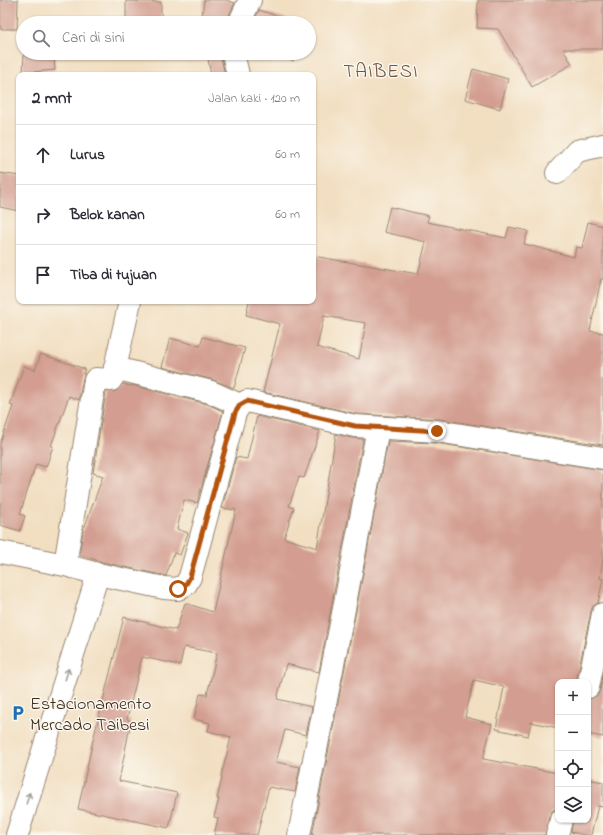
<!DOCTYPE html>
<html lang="id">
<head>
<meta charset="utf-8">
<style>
  body { margin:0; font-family:"Indie Flower",sans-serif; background:#f2f2f3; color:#2b2b33 }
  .controls { position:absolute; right:12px; bottom:12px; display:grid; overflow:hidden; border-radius:8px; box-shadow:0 1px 3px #0004 }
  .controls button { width:36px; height:36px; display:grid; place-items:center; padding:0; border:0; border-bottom:1px solid #e1e1e2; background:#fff; color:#2b2b33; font:20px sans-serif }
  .stop { position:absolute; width:12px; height:12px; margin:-9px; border:3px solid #b45309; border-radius:50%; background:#fff }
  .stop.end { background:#b45309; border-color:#fff; box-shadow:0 1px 4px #0008 }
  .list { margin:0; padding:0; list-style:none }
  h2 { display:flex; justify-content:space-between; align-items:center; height:52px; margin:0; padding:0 16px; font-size:17px }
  h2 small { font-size:13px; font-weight:400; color:#7c7c81 }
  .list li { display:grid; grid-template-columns:26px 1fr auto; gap:12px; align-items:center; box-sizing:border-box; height:60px; padding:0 16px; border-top:1px solid #e1e1e2 }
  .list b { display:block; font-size:15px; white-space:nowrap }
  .list em { font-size:13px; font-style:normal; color:#7c7c81 }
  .icon { flex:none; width:22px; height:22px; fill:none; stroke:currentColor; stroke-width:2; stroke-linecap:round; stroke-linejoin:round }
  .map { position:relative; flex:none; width:603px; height:835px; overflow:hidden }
  .search { position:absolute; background:#fff; box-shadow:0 1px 3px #0004; left:16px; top:16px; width:300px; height:44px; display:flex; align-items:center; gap:10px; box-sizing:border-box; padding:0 14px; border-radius:22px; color:#7c7c81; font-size:15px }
  .panel { position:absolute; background:#fff; box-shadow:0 1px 3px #0004; left:16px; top:72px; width:300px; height:232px; border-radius:8px }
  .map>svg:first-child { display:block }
</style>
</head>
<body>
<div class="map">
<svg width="603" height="835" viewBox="0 0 603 835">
  <rect width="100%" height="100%" fill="#fbf7ec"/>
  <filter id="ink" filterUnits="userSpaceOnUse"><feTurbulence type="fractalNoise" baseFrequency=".025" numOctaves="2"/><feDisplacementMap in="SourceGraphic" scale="8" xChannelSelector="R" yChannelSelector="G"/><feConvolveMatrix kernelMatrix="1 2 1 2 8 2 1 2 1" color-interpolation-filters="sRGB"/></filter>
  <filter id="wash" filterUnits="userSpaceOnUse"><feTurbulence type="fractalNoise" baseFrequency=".012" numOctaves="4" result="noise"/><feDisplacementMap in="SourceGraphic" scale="16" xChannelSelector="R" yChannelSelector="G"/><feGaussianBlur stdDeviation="0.9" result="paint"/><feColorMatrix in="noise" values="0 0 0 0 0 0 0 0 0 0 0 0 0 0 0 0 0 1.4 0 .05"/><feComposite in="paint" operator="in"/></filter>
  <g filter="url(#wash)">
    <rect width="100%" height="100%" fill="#f2dfc2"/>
    <g id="blocks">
      <!-- building -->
      <g fill="#d39e91" fill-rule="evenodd">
        <path d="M0,0H18L17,29H0Z"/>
        <path d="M204,0H226L235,3L230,13L228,23H201Z"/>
        <path d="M478,0H603V49H563L572,64L532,87L498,29L477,28Z"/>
        <path d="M126,1L161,2V23H126Z"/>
        <path d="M259,10L299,23H253Z"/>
        <path d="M24,53H54L55,70L23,73Z"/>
        <path d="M267,53H295L293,61Z"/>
        <path d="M221,57L225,75H211L208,59Z"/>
        <path d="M473,69L508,79L500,109L465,99Z"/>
        <path d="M0,173L19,176V211L0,207Z"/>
        <path d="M390,207L429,216L427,222L506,238L509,227L528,231L524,244L574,257L576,247L582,248L588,222L603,226V279H601L590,331L603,333V445L439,419L357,414L263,392L280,324L246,315L249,301H313V256L418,274L426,242L384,232ZM324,316L366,323L359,359L317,347Z"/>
        <path d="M203,337L245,348L234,388L214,380L162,367L170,338L200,346Z"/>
        <path d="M41,354L85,369L83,374H85L83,378L79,400L69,396L51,446H53L46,467L36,464L20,514L25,516L20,531L0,525V444L13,406L10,405L24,366L35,370Z"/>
        <path d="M123,384L131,386V385L207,404L223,411L197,503L184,500L177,529L188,533L180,555L174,553L166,576L102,562L79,554L84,526H85L103,476L93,473L106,392L116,391Z"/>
        <path d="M257,416L320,431L304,478L299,477L289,506L294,508L284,538L317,548L336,434L352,438L363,439L319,672L286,664L277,699L312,707L306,735L285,730L276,762L300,767L295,792L269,787L257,835H214L218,818L214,817L219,799H217L222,778L221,777L231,737L208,731L210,723L194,719L200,694L207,695L217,653L184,647L180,665L142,657L127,719L131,721L119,781L177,793L169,828L78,809L93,740L124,617L176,630L185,603L213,612L236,510L222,508L236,457L247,459Z"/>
        <path d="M388,441L436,443L603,470V559L600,578L603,579L598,603L593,606L591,611L576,682H558V728L531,722L528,736L496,729L504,687L474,680L465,717L492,724L483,759L558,773V808L552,811L549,816L545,835H312L355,616Z"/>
        <path d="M603,676V737L588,734V699H592L598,695L600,690Z"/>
        <path d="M588,779L603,782V807L598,806L591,835H584L571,832L573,820H588Z"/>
      </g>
    </g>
  </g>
  <g filter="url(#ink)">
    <use href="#blocks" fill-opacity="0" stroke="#968470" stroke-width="1"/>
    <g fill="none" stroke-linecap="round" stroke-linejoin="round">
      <defs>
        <g id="minor">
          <path d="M240,23L242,17L250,0"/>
          <path d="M233,53L238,75"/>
          <path d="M557,173L577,151L603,145"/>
          <path d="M130,301L113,377L111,380L96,379L95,380L65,565L98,574L164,588L178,589L186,584L190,577L235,413L240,405L247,401L355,426L437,431L603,458"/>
          <path d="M115,368L211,392L240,405"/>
          <path d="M0,552L65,565"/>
          <path d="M588,687L603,614"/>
          <path d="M17,835L98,574"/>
          <path d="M299,835L343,614L378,428"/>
          <path d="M557,835L561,820"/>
        </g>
      </defs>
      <!-- minor casing -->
      <use href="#minor" stroke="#968470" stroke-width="24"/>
      <!-- minor -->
      <use href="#minor" stroke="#fff" stroke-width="22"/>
    </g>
    <!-- one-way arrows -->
    <defs><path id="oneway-shaft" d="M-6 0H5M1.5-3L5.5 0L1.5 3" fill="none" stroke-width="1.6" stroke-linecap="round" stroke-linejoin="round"/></defs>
    <g stroke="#a79f9a">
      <use href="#oneway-shaft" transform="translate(67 674) rotate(-73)"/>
      <use href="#oneway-shaft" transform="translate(28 798) rotate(-73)"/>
    </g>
  </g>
  <g fill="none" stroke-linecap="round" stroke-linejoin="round" filter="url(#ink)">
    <!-- route -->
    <path stroke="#b45309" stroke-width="5" d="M178,589L186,584L190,577L235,413L240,405L247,401L355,426L437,431"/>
  </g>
  <!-- icons -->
  <defs>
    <symbol id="parking-bare" viewBox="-9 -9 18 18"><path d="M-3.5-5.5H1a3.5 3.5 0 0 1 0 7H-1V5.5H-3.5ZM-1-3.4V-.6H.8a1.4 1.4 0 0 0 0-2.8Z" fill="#1f6fb2" stroke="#fbf7ec" stroke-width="2.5" paint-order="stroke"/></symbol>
  </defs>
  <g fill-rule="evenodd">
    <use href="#parking-bare" x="7" y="702" width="22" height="22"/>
  </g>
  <g text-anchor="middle" stroke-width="3" stroke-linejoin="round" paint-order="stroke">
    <!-- poi labels -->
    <g font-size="18" fill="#3b2a1e" stroke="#fbf7ec" text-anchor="start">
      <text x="30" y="709">Estacionamento<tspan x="30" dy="21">Mercado Taibesi</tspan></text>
    </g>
    <!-- neighbourhood labels -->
    <g font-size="19" letter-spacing="1" fill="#705346" stroke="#fbf7ec">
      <text x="381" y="77">TAIBESI</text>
    </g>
  </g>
</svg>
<div class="controls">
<button>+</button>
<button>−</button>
<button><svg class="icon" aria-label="locate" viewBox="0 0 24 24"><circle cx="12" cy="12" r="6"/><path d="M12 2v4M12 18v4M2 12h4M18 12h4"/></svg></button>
<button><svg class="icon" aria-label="layers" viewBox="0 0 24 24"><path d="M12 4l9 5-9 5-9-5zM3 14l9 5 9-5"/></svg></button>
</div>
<div class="stop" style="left:178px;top:589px"></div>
<div class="stop end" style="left:437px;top:431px"></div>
<div class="search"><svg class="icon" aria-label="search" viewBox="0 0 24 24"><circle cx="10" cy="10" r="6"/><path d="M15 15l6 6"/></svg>Cari di sini</div>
<section class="panel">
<h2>2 mnt<small>Jalan kaki · 120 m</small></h2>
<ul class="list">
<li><svg class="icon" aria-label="ahead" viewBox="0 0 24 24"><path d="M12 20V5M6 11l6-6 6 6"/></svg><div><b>Lurus</b></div><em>60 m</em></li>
<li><svg class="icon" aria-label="right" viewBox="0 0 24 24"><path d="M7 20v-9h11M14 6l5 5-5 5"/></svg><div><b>Belok kanan</b></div><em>60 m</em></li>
<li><svg class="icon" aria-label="arrive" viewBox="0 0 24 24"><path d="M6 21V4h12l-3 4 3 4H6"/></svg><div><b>Tiba di tujuan</b></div></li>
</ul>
</section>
</div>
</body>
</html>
